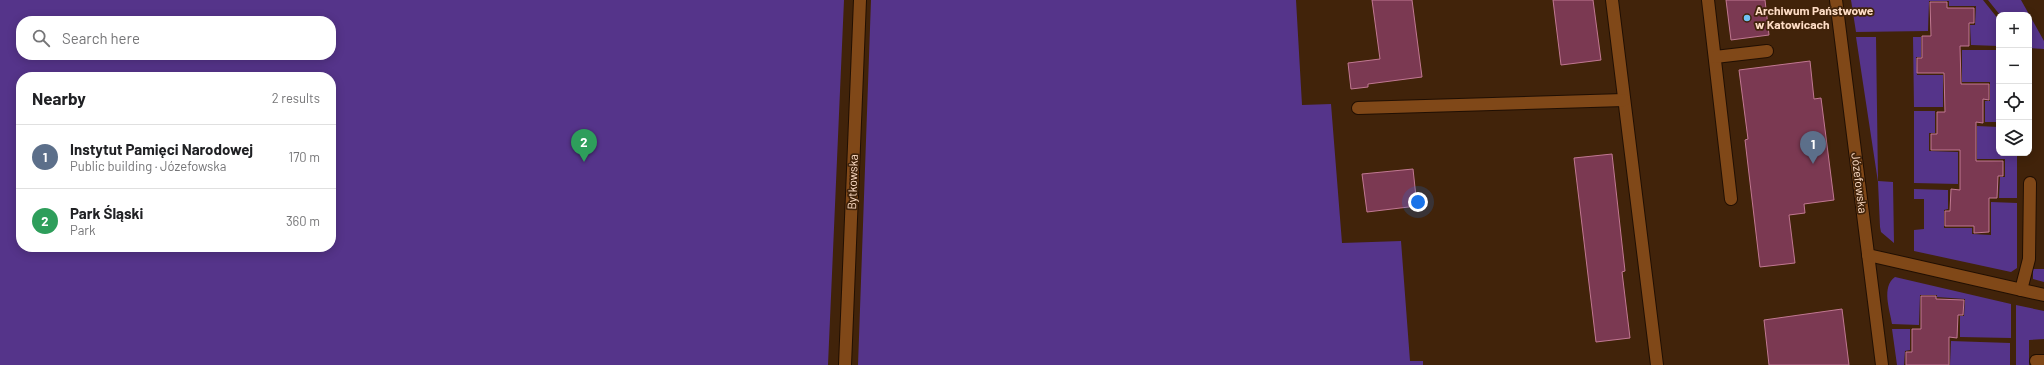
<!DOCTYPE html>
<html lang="en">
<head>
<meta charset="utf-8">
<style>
  body { margin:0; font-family:Barlow,sans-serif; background:#f2f2f2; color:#202124 }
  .controls { position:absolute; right:12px; top:12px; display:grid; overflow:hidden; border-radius:8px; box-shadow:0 2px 10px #0003 }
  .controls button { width:36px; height:36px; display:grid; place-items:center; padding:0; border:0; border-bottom:1px solid #e0e0e0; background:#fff; color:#202124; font:20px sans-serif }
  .you { position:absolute; left:1418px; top:202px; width:14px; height:14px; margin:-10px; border:3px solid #fff; border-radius:50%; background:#1a73e8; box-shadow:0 0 0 6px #1a73e833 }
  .badge { display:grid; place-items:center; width:26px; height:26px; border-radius:50%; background:#0f766e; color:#fff; font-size:13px; font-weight:700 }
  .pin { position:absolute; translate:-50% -33px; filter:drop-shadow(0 1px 2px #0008) }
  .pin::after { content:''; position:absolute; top:21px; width:14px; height:12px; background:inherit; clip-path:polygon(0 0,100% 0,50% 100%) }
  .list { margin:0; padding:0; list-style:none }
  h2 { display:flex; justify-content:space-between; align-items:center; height:52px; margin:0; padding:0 16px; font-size:17px }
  h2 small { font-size:13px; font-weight:400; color:#757577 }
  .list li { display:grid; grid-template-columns:26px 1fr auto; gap:12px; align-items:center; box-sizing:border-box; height:64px; padding:0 16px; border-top:1px solid #e0e0e0 }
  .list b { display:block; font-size:15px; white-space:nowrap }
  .list p { margin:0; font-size:13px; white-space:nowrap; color:#757577 }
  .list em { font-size:13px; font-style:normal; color:#757577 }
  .icon { flex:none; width:22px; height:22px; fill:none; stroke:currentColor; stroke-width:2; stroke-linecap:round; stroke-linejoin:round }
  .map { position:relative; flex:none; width:2044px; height:365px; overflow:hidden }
  .search { position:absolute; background:#fff; box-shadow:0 2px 10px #0003; left:16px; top:16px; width:320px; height:44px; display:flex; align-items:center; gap:10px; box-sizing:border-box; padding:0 14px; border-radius:16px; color:#757577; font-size:15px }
  .panel { position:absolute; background:#fff; box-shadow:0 2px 10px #0003; left:16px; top:72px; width:320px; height:180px; border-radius:16px }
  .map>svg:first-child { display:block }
</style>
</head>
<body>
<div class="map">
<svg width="2044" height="365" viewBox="0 0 2044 365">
  <rect width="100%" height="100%" fill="#41230a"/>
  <!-- green -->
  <g fill="#55348a" fill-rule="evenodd">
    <path d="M0,0H844L828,365H0ZM21,21H331V55H21ZM21,77H331V247H21Z"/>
    <path d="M871,0H1296L1302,105L1331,104L1342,243L1401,241L1410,361H1423V365H858Z"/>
    <path d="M1851,0H1983L1999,20V46L1971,45L1970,25H1975L1976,6H1949V1H1929L1928,31L1856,32Z"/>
    <path d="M1988,0H2021L2044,41V49L2029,48V15H2000Z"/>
    <path d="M1856,37H1876L1878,181L1893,182L1894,243L1881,232L1880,227L1878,182Z"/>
    <path d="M1913,37H1921V57H1916L1917,75H1943V107H1914Z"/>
    <path d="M1962,50H1999V122H1985V101H1990V82H1962Z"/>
    <path d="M1914,111H1935V133H1929V151L1958,152V184L1914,183Z"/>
    <path d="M1977,126L1999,127V153H2017V198H1999L2000,177H2005V159H1977Z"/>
    <path d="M1914,189L1948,190V209L1944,210V228H1972V234L1991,235V202L2017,203V268L2011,272L1914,251V230L1924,229V199H1914Z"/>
    <path d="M2033,269H2044V282L2033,279Z"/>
    <path d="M1895,277L2011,304V338L1960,337V316H1964L1965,299L1937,297V295H1920L1919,325L1892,324C1890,310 1881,287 1895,277Z"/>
    <path d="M2016,305L2044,311V339L2029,340V365H2016Z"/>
    <path d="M1892,329H1910V350L1905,351L1904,365H1897Z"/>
    <path d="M1951,341L2010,343V365H1950Z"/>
  </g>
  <!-- building -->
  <g fill="#7b3952" stroke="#c17892">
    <path d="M1372,0H1412L1422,77L1368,84V87L1351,89L1348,63L1380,59Z"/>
    <path d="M1553,0H1593L1601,60L1561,65Z"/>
    <path d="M1726,0H1765L1769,35L1731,40Z"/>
    <path d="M1930,2H1947V8H1974V23H1969V46H1960L1961,84H1989V100L1983,99V123L1976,122V161H2003V176H1998L1997,198H1989V232L1974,233V226H1945V211H1950L1951,189L1960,190V150H1931V134H1937V112H1945L1944,73H1917V58H1922V36H1931Z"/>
    <path d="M1810,61L1814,99L1821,98L1834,200L1804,204L1805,213L1789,215L1795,263L1760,267L1745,140L1748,139L1739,70Z"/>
    <path d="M1612,154L1625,271L1622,272L1630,338L1596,342L1574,158Z"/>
    <path d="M1413,169L1417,206L1367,212L1362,174Z"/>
    <path d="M1921,296H1936V299L1964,300L1963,315H1958L1957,338L1949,337V365H1906V352H1912V329H1921Z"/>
    <path d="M1842,309L1849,365H1769L1764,320Z"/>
  </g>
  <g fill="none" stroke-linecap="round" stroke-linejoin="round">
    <defs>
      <g id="minor">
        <path d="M1612,0L1657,365"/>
        <path d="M1708,0L1731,199"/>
        <path d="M1836,0L1882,365"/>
        <path d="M1715,57L1767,51"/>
        <path d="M1358,108L1624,100"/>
        <path d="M1868,255L2044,295"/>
        <path d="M2021,290L2029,259L2030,183"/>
        <path d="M2036,361H2044"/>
        <path d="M845,365L860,0"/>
      </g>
    </defs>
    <!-- minor casing -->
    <use href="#minor" stroke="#200f03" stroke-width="14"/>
    <!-- minor -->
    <use href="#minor" stroke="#804818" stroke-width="12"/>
  </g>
  <!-- markers -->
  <circle fill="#70c2f4" stroke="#41230a" stroke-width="1.5" cx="1747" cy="18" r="4"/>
  <g text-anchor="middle" stroke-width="3.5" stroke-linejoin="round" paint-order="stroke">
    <!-- poi labels -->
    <g font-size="12" font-weight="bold" fill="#feddc6" stroke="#41230a" text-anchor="start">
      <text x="1755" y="15">Archiwum Państwowe<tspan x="1755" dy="14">w Katowicach</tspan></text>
    </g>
    <!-- street labels -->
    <g font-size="12" fill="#feddc6" stroke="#41230a">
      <text transform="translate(853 182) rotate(-88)" y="4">Bytkowska</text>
      <text transform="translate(1859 183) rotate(83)" y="4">Józefowska</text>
    </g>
  </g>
</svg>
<div class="controls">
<button>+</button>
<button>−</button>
<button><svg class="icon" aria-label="locate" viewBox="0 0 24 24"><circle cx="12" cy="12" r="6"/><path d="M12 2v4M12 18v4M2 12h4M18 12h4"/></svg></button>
<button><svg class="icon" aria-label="layers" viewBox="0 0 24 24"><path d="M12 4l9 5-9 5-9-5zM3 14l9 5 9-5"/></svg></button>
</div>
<div class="you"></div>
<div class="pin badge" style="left:1813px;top:164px;background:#5c6f8a">1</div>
<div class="pin badge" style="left:584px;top:162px;background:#2e9e5b">2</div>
<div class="search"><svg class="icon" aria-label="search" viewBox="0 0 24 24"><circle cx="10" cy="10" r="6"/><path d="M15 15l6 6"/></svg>Search here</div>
<section class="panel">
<h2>Nearby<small>2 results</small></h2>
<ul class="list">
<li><span class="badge" style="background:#5c6f8a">1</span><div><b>Instytut Pamięci Narodowej</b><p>Public building · Józefowska</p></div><em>170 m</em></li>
<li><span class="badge" style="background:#2e9e5b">2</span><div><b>Park Śląski</b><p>Park</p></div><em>360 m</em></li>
</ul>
</section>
</div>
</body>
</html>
